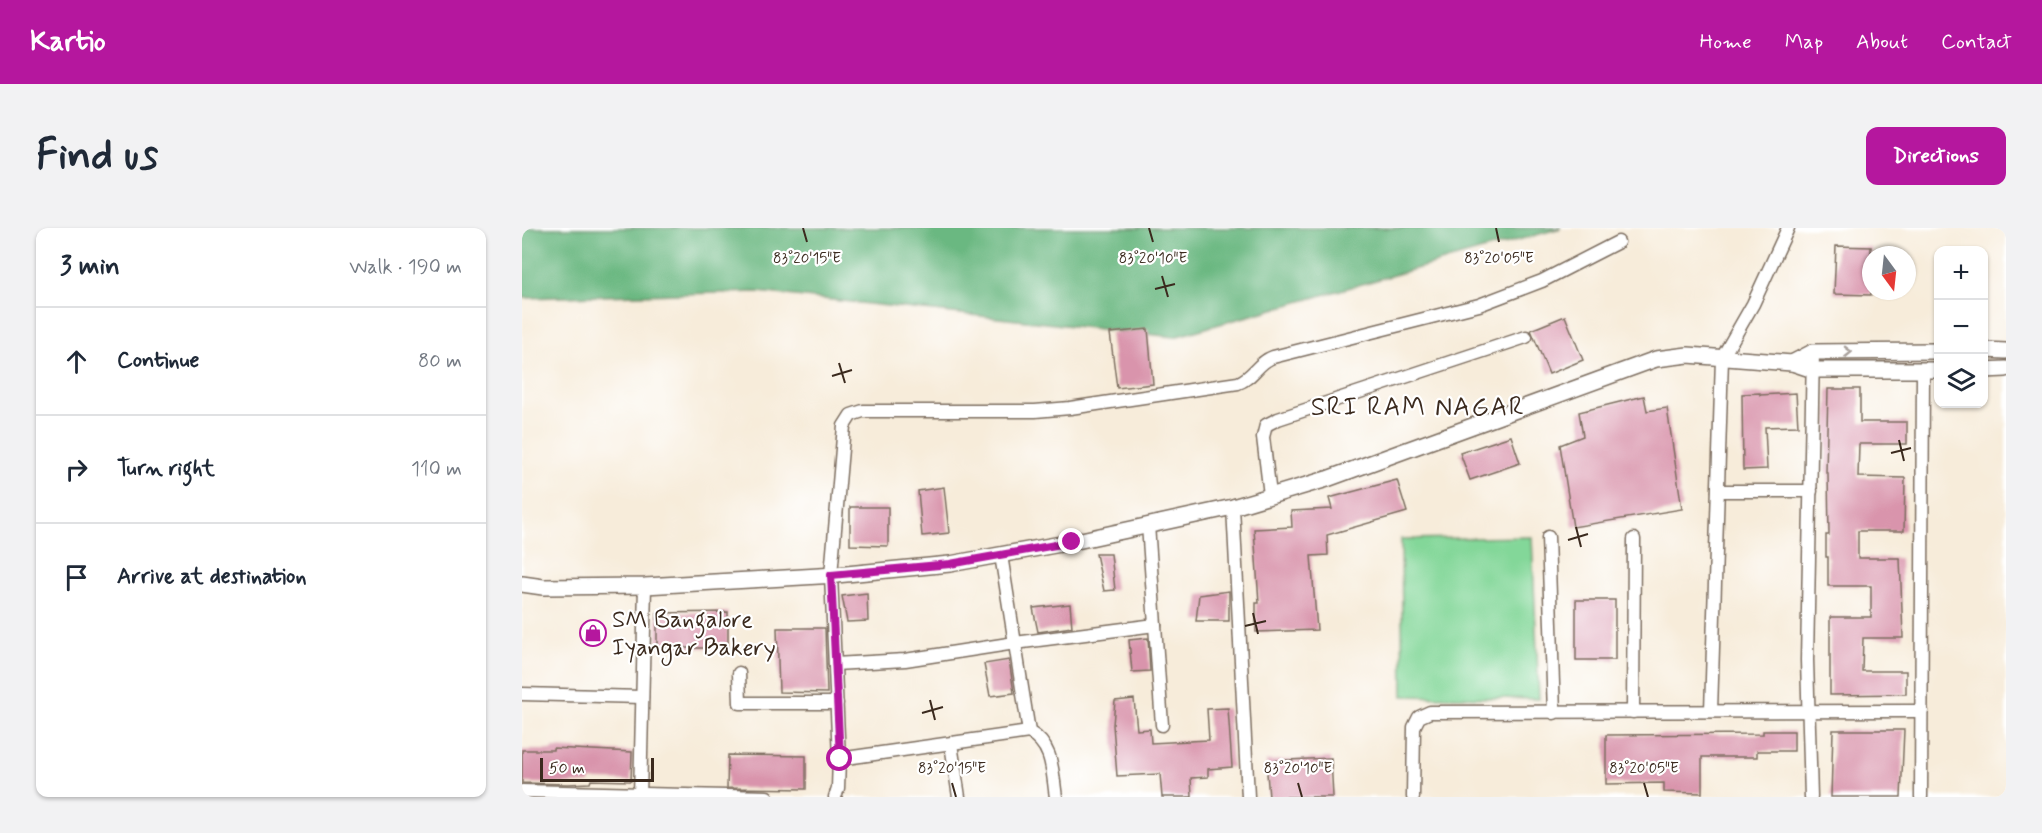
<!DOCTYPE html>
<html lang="en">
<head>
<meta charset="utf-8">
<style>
  body { margin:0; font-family:Mynerve,sans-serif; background:#f2f2f3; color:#1f2937 }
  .controls { position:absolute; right:18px; top:18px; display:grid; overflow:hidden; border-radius:12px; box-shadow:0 2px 4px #0004 }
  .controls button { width:54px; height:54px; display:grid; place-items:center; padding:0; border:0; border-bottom:2px solid #e0e1e3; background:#fff; color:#1f2937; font:30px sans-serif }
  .compass { position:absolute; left:1340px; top:18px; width:54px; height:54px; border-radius:50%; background:#fff; box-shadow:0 2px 4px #0004; rotate:165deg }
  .scale { position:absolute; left:18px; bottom:15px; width:114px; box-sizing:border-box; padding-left:6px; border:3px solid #3b2a1e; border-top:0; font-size:16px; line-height:21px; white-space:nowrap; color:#3b2a1e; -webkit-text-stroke:4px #fff; paint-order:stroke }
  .stop { position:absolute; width:18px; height:18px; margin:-14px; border:4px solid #b5179e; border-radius:50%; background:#fff }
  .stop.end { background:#b5179e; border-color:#fff; box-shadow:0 2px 6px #0008 }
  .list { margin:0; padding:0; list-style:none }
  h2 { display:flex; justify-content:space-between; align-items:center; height:78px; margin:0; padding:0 24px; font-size:26px }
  h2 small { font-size:20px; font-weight:400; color:#747a83 }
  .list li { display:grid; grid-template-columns:39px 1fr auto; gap:18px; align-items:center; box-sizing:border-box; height:108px; padding:0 24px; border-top:2px solid #e0e1e3 }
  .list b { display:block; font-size:22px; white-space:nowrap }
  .list em { font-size:20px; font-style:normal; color:#747a83 }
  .icon { flex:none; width:33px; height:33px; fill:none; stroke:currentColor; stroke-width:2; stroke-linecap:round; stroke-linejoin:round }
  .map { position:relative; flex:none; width:1484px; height:569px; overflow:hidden; border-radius:12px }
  header { display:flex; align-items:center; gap:36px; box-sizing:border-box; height:84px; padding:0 30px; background:#b5179e; color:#fff }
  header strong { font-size:28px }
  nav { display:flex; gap:33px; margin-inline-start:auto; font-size:21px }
  .intro { display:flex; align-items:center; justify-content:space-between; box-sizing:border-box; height:144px; padding:0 36px }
  h1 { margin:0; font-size:42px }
  .button { padding:15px 27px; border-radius:12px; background:#b5179e; color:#fff; font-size:21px; font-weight:700 }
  main { display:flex; gap:36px; padding:0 36px }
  aside { flex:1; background:#fff; border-radius:12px; box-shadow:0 2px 4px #0004 }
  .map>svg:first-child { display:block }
</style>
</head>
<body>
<header>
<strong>Kartio</strong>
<nav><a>Home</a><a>Map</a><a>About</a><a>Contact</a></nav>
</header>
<div class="intro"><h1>Find us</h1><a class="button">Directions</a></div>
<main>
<aside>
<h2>3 min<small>Walk · 190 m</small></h2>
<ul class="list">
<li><svg class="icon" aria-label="ahead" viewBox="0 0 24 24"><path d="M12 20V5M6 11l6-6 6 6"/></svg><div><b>Continue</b></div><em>80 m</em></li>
<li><svg class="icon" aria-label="right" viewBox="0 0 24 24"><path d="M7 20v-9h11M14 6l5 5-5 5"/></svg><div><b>Turn right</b></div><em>110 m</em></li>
<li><svg class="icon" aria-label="arrive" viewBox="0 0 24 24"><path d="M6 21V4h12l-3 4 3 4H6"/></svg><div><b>Arrive at destination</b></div></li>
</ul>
</aside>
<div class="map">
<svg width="1484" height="569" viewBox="0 0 1484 569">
  <rect width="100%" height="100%" fill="#fff"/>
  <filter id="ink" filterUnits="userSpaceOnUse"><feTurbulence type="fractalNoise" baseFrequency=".0167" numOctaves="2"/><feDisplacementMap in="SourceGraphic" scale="12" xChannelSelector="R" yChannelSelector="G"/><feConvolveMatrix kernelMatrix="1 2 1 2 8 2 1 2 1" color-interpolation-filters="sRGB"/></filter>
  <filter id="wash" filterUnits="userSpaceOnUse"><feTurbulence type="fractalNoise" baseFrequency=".008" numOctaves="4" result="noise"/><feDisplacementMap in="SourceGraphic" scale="24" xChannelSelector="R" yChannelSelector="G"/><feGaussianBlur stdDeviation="1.35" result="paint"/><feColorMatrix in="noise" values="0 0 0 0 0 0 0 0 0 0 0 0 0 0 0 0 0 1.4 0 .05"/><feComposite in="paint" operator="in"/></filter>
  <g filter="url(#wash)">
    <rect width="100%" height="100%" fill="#f7ecda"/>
    <!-- green -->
    <path fill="#83d799" stroke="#5f805c" stroke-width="1.5" d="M1010,309L1017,471L881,468L879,311Z"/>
    <!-- forest -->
    <path fill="#6ab881" stroke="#527150" stroke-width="1.5" d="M0,0H1039L652,109L236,64L0,70Z"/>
    <g id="blocks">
      <!-- building -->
      <g fill="#d994ac">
        <path d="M1314,18L1349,19V67L1312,66Z"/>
        <path d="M1043,88L1061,132L1027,146L1009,102Z"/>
        <path d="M626,101L631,156L595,160L588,105Z"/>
        <path d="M1306,161H1338V194H1385V216H1337L1336,249L1383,250L1382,303H1336V330H1378L1381,410H1341L1340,443H1384V466L1308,467V389H1349V358H1306V329H1304V307H1307L1306,245H1304Z"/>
        <path d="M1238,165V167L1274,165L1276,198L1243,199L1245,241L1221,242L1220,166Z"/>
        <path d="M1122,168L1125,183L1145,180L1160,281L1051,299L1038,217L1061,208L1057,184Z"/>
        <path d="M989,208L998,235L948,252L938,225Z"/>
        <path d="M875,252L885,284L805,307L806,327L789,328L795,402L734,404V375H737L732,301L770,299L769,283L810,281L807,270Z"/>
        <path d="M422,259L427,305L400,308L396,263Z"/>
        <path d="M328,279H366V318L328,317Z"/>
        <path d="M574,326H589L593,362L582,363Z"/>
        <path d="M707,363V393H674L677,367Z"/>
        <path d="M345,365L346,393L325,394L320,368Z"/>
        <rect x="1054" y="372" width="39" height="60"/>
        <path d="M548,376L550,399L516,404L511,380Z"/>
        <path d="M206,384V420H135V385Z"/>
        <path d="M255,400H303L305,465L257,464Z"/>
        <path d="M626,410L628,443L610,444L607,412Z"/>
        <path d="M487,432L492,465L468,468L462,436Z"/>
        <path d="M612,471L615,502L628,501L629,515L687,512L685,481L706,480L710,539L686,541V549L669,550L670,569H640L638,546L595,548L591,497L593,473Z"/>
        <path d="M1311,502H1382L1379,569H1309Z"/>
        <path d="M1241,503H1272V523H1235V529H1180V565L1142,564V555L1084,556V507L1241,506Z"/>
        <path d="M31,520L110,524L109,553L69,552L68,555L46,556L0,555V522H31Z"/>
        <path d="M206,527L284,528V561L205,560Z"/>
        <path d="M809,530L811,569H747L744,533Z"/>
      </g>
    </g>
  </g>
  <g filter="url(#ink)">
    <use href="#blocks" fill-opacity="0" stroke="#7d6e60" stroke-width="1.5"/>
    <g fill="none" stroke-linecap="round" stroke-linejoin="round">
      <defs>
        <g id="minor">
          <path d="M1196,263H1289"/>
          <path d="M748,267L741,209L744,197L756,191L1004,109"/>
          <path d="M711,279L726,569"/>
          <path d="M626,297L640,497"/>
          <path d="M1026,309L1032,485"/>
          <path d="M479,327L507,504C532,518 530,544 534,569"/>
          <path d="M313,436L383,432L493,415L633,397"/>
          <path d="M217,445L218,475H315"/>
          <path d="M0,466L120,469"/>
          <path d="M1189,483L1200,130L1231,76L1266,0"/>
          <path d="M1111,484L1112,311"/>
          <path d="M429,516L437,569"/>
          <path d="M317,531L507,504"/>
          <path d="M0,563L245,569"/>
          <path d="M118,569L123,358"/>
          <path d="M313,569L316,560L317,531L309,347L322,198L329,187L341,183H513L548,180L716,155C731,150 736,134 751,129L957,77L1020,53L1096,14"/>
          <path d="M891,569L892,499L897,489L908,484L1400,483"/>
          <path d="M1289,569L1285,432L1291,124"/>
          <path d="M1399,569L1401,143"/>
        </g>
        <g id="tertiary">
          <path d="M1462,122L1484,123"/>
          <path d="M1270,135L1291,124L1416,123"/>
          <path d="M1462,142L1484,141"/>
          <path d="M0,356L21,359L123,358L314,347L428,336L550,314L711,279L805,251L1134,131L1166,127L1270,135L1291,142H1416"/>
        </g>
      </defs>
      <!-- minor casing -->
      <use href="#minor" stroke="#7d6e60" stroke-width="15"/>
      <!-- tertiary casing -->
      <use href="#tertiary" stroke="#7d6e60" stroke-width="18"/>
      <!-- minor -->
      <use href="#minor" stroke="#fff" stroke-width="12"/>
      <!-- tertiary -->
      <use href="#tertiary" stroke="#fff" stroke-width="15"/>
    </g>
    <!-- one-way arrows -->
    <defs><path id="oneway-chevron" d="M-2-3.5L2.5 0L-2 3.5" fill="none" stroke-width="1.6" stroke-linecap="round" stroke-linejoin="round" transform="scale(1.5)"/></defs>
    <use stroke="#a79f9a" href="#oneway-chevron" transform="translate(1326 124) rotate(-1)"/>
  </g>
  <g fill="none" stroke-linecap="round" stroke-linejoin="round" filter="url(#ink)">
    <!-- route -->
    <path stroke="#b5179e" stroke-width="8" d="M318,531L309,347L428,336L550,314"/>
  </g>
  <!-- ticks -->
  <path fill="none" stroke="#3b2a1e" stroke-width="2" d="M281,0L285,14M627,0L631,14M974,0L977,14M640,48L646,69M633,61L653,56M317,135L323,155M310,148L330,142M1377,212L1382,233M1369,225L1389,220M1054,299L1059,319M1046,312L1066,306M731,385L736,406M723,398L744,393M408,472L413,492M400,485L421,479M430,555L434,569M776,555L780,569M1122,555L1126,569"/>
  <!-- icons -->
  <defs>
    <symbol id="shop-ring" viewBox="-11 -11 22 22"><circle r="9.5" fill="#fff" stroke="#b5179e" stroke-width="1.5"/><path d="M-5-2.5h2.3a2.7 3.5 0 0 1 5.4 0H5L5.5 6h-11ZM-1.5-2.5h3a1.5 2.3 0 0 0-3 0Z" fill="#b5179e"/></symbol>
  </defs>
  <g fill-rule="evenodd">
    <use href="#shop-ring" x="56" y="390" width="30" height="30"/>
  </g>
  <g text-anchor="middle" stroke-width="4.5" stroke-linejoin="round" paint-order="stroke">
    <!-- poi labels -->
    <g font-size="24" fill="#3b2a1e" stroke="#fff" text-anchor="start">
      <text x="90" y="399">SM Bangalore<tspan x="90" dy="28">Iyangar Bakery</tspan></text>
    </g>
    <!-- neighbourhood labels -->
    <g font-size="26" letter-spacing="1.5" fill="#3b2a1e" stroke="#fff">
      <text x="896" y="187">SRI RAM NAGAR</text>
    </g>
  </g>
  <g font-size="15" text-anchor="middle" fill="#3b2a1e" stroke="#fff" stroke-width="4.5" stroke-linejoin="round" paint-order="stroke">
    <text x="285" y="35">83°20'15"E</text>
    <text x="631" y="35">83°20'10"E</text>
    <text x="977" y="35">83°20'05"E</text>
    <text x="430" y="545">83°20'15"E</text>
    <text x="776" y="545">83°20'10"E</text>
    <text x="1122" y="545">83°20'05"E</text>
  </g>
</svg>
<div class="controls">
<button>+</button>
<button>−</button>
<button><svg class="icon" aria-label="layers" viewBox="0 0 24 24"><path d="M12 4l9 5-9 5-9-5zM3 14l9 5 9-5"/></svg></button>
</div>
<svg class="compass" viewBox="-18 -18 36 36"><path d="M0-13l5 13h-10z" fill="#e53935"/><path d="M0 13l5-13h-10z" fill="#747a83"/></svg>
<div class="scale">50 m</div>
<div class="stop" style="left:318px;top:531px"></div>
<div class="stop end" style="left:550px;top:314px"></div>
</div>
</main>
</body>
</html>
